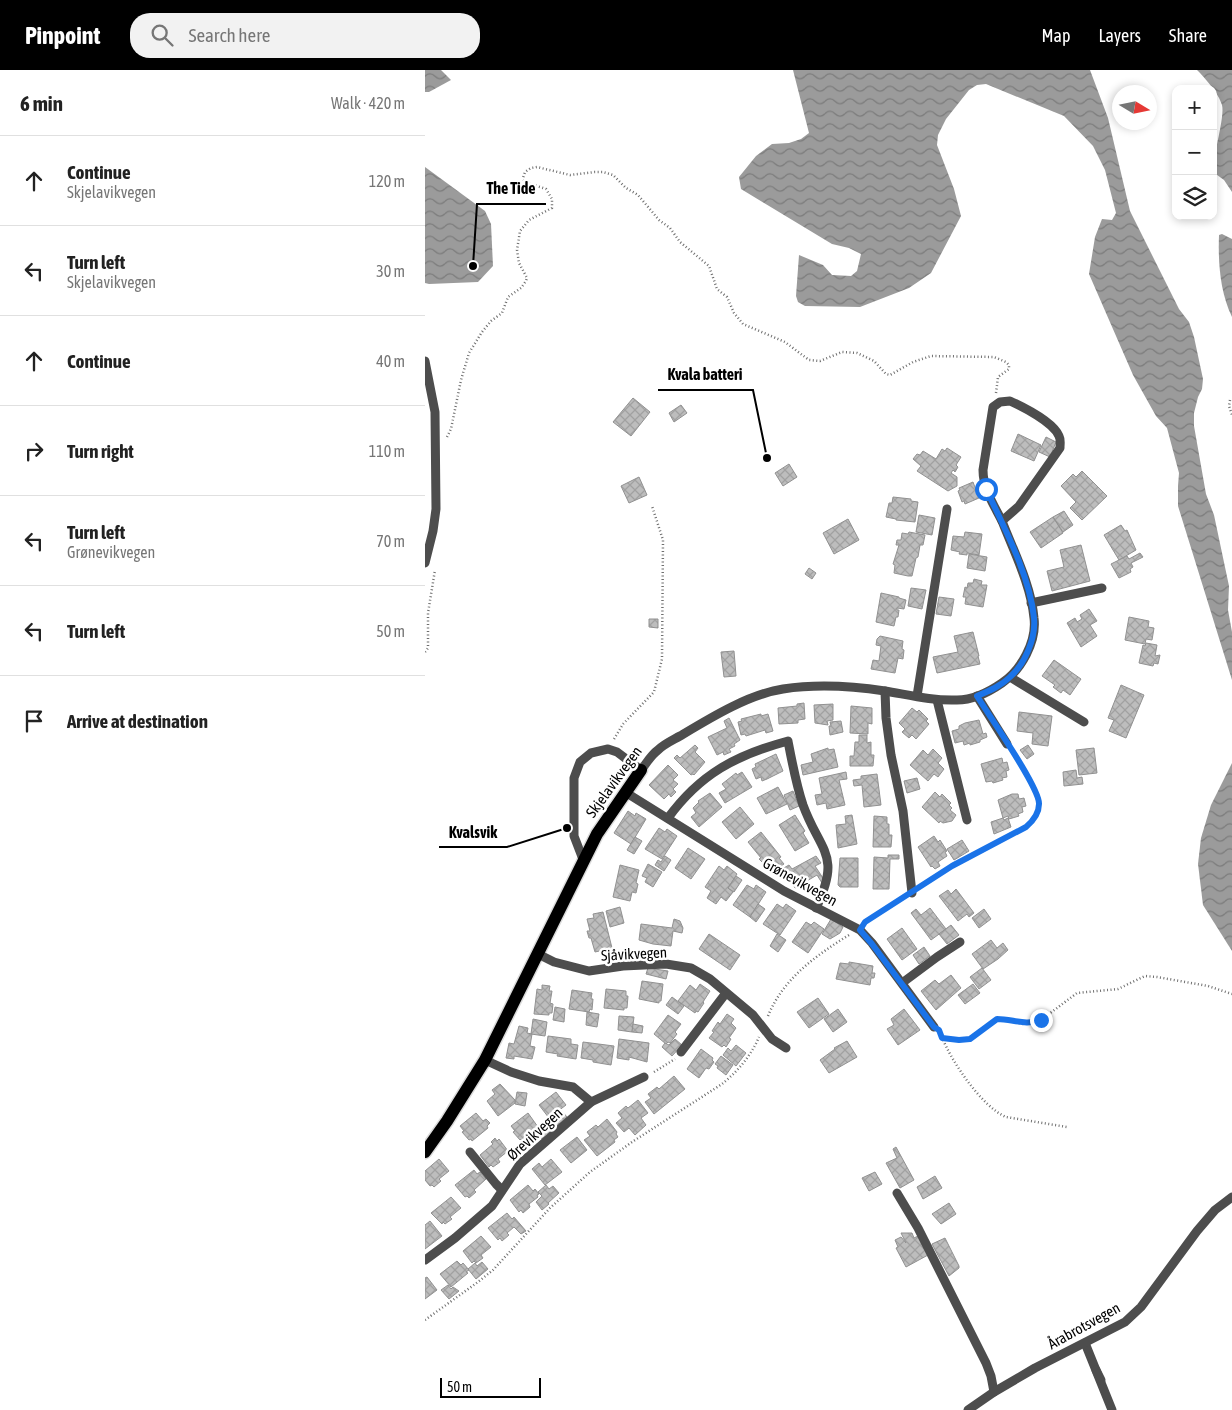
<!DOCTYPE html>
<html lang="en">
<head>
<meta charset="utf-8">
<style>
  body { margin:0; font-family:"Asap Condensed",sans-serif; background:#f2f2f2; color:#222 }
  .controls { position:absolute; right:15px; top:15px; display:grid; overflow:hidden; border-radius:10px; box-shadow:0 2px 8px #0003 }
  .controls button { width:45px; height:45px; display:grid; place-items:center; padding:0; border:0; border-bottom:1px solid #e0e0e0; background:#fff; color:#222; font:25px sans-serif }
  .compass { position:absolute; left:687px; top:15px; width:45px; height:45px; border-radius:50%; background:#fff; box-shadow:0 2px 8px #0003; rotate:100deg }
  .scale { position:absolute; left:15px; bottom:12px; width:101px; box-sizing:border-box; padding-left:5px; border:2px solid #000; border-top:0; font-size:14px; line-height:18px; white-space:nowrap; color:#000; -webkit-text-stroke:4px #fff; paint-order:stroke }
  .stop { position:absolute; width:15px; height:15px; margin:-11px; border:4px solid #1a73e8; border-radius:50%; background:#fff }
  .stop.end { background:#1a73e8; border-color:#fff; box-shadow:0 1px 5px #0008 }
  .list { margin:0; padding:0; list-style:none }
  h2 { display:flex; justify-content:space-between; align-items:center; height:65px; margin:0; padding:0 20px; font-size:21px }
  h2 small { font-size:16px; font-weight:400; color:#767676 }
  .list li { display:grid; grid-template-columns:32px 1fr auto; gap:15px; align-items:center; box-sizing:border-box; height:90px; padding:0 20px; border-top:1px solid #e0e0e0 }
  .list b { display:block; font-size:19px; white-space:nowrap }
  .list p { margin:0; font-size:16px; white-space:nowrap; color:#767676 }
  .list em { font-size:16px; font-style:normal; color:#767676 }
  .icon { flex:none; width:28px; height:28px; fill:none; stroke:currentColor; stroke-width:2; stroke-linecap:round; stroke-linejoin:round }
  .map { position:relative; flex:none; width:807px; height:1340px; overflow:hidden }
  header { display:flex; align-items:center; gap:30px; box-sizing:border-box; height:70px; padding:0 25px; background:#000; color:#fff }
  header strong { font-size:24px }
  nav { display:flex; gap:28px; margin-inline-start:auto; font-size:18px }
  .search { width:350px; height:45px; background:#f2f2f2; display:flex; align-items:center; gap:12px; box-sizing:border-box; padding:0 18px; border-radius:20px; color:#767676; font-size:19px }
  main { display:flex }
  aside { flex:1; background:#fff }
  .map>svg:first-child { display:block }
</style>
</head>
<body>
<header>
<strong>Pinpoint</strong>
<div class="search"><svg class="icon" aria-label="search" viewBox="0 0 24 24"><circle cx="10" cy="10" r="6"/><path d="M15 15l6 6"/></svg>Search here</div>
<nav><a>Map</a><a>Layers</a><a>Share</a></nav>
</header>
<main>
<aside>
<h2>6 min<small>Walk · 420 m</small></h2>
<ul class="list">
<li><svg class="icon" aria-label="ahead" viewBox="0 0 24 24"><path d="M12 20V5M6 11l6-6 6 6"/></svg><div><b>Continue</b><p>Skjelavikvegen</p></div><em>120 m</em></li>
<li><svg class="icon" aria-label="left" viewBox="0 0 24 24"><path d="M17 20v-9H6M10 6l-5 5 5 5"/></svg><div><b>Turn left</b><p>Skjelavikvegen</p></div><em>30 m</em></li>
<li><svg class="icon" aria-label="ahead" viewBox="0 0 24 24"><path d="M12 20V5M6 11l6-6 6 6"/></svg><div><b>Continue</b></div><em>40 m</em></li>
<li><svg class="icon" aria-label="right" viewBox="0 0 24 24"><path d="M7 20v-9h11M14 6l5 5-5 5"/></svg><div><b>Turn right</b></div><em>110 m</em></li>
<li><svg class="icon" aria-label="left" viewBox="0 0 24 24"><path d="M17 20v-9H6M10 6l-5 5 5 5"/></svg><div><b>Turn left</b><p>Grønevikvegen</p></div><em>70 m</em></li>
<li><svg class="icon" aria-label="left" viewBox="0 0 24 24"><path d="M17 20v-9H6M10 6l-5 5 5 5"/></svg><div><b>Turn left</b></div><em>50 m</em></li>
<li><svg class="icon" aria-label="arrive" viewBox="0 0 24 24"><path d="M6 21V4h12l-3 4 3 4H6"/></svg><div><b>Arrive at destination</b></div></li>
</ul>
</aside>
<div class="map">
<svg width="807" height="1340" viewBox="0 0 807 1340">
  <defs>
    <pattern id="water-waves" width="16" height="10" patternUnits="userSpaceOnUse" patternTransform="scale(1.25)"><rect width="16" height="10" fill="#9b9b9b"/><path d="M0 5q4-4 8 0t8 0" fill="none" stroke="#7c7c7c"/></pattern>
    <pattern id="building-cross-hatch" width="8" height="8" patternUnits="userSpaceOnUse" patternTransform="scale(1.25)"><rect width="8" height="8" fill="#bdbdbd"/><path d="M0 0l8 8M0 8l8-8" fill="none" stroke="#a1a1a1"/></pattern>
  </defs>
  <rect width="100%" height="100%" fill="#fff"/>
  <!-- water -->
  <g fill="url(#water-waves)">
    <path d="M0,0H16L26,10L4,22H0Z"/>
    <path d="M368,0H665L683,48L705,141L754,239L764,252L769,267L778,309L777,319L773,327L769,343V356L781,424L789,445L804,516L803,540L807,562V610L753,436V416L754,403L742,358L731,346L708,305L664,204L670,167L677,149L687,150L691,143L680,100L668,76L639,46L561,14L552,15L544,20L521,49L513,65L512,75L529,119L536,146L506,203L484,218L435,237L380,236L373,232L371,226L374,185L398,195L407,205L426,206L432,201L436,184L424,178L407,174L316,119L314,107L331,86L347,74L364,73L376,69L384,63Z"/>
    <path d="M772,0H807V122L799,110L788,102C788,85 800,47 797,35C794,24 780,8 772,0Z"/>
    <path d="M0,97L60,141L66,154L68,196L53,212L4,214L0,213Z"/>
    <path d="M797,164L807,169V247C795,222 793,193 794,165Z"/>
    <path d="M807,693V881L778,835L773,794L776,768L786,735Z"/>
  </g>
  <!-- building -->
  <g fill="url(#building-cross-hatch)" stroke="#919191">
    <path d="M208,328L225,342L206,366L188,352Z"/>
    <path d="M256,335L262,343L249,352L244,343Z"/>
    <path d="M593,364L616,375L609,391L586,381Z"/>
    <path d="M621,367L631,372L625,387L614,382Z"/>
    <path d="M522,378L536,387L531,395L533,397L530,402L528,400L526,403L532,407V416L523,421L492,401L496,396L488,389L492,384L495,385L498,381L511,389L517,379L520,381Z"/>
    <path d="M364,394L372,407L358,416L350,403Z"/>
    <path d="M657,401L682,426L657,450L645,438L651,432L636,416L648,404L651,407Z"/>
    <path d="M214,407L222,425L204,433L196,416Z"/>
    <path d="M548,412L554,428L540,434L539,431L537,432L533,421L535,420L534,418Z"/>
    <path d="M468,427L486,429V431L493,432L490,452L471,450V449L461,447L464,433H467Z"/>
    <path d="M639,441L648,455L638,462L628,447Z"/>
    <path d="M494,445L510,448L507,465L491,462Z"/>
    <path d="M628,447L638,463L616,478L605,462Z"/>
    <path d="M423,449L434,470L409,484L398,463Z"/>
    <path d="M696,455L700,461L702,460L711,480L694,490L679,465Z"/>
    <path d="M484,462L500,465L498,475H495L493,487L491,488L487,506H483L469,503L470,495L468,494L474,475H471L472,470H476L477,463L483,464Z"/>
    <path d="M540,462L557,464L554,485L542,483V485L534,484L535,482L526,480L528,466L539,467Z"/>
    <path d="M656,475L665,511L627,521L622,501L639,497L635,480Z"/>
    <path d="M715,483L718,487L706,493L708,497L705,499L706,502L694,508L686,494L702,486L704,489Z"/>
    <path d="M544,484L562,487L560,501L542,498Z"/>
    <path d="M384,498L391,503L387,509L380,504Z"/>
    <path d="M549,509L557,511L556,515H562L558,537L540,534L541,527H538L540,517L542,518L543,513H548Z"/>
    <path d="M486,518L501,520L497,539L483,536Z"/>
    <path d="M456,523L474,527V528L481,530L479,539L472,538V540H474L473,547H471L469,556L451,552Z"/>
    <path d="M514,527L529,529L526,546L511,544Z"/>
    <path d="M664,539L672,551L665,555L672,566L656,577L642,553L650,548L652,552L657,549L655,545Z"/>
    <path d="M704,547L724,551L723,557L729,558L727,570L721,569L720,574L700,570Z"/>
    <path d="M224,549H233V558L224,557Z"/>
    <path d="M548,562L554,586H553L555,594L512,603L508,587L533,582L529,566Z"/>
    <path d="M455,566L478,571L477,579L479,580L478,589L473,588L470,603L446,599L448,590L454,591L456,576L451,575L452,569Z"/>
    <path d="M721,573L732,575L730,586L735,585L733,594L729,593L728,596L714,593L718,575L720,576Z"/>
    <path d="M309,581L311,606L299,607L296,582Z"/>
    <path d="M629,590L656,609L645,625L638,620L636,623L628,617L630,615L617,606Z"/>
    <path d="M696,615L719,625L701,668L684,661L689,650L683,648Z"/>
    <path d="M379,633L380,649L373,650V653L354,654L353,638L372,636V634Z"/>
    <path d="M408,634V650L402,651L403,655L390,653L389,635Z"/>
    <path d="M426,636L447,638V654L443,653V664L425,663Z"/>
    <path d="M487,638L492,642L494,640L503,649L501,651L504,654L491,669L487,665L484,668L477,662L480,659L474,653Z"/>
    <path d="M594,642L627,646L623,676L607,674L608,663L592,661Z"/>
    <path d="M336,644V646L343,644L348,661L341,663L340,660L321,666L320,664L316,665L313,652L317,651L316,649Z"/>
    <path d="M304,648L315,670L309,674L310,676L304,679L306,682L299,685L298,682L292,685L283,667L302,658L299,651Z"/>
    <path d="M554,650L558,664L561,663L562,667L555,670V672L545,675V673L539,675L538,671L530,673L527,661L534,659V656L540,653Z"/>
    <path d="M416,651L418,662L405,665L404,656H406L405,652Z"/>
    <path d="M434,665H442V673L446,672V685H449L448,696H425V686H429L430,672H434Z"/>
    <path d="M270,675L273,678L270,682L280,692L269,705L268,704L266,705L249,688L252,685L255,688Z"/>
    <path d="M603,675L609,684L602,689L595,680Z"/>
    <path d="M403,678V680L409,679L413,697L378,705L376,695L388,692L386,684Z"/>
    <path d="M669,678L672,703L654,705L651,680Z"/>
    <path d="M508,679L517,688L513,693L519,699L513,707L509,704L503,711L485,695L498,680L503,685Z"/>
    <path d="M351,684L358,701L342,709L337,711L336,707L331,709L327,699L331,697L330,694Z"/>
    <path d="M577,688L578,693L582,692L584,700L581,701L582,707L577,708L578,710L568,713L567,711L561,712L556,694Z"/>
    <path d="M243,695L253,705L248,710L253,714L248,719L251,722L246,727L244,724L239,729L224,715Z"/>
    <path d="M651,700L652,708L657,707L658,714L639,716L638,702Z"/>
    <path d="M317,702L327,717L300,733L294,723L301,719L297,714L311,703L312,705Z"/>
    <path d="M421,702L422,709L414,710L420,735L402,739L401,733L392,735L390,725L397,724L394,708Z"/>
    <path d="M452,704L456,735L439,737L437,715L429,716L428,710L436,709V706Z"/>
    <path d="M492,708L495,719L482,723L479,711Z"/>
    <path d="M353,717L362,734L341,744L332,728Z"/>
    <path d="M368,721L374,736L365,740L359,725Z"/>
    <path d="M510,722L515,727L517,724L526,733L524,735L527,738L525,740L531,745L527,751L518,753L515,751L514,753L497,737Z"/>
    <path d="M285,723L297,737L274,757L266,747L271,743L268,738L274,732L273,731Z"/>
    <path d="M587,724H593L594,729L599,728L601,736L597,737L598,742L593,744L594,746L584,749L583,746L578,748L573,730Z"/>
    <path d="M315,737L329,754L311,769L297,752Z"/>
    <path d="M203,741L210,746L211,743L221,749L206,774L189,763Z"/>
    <path d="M370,745L380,761L378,763L384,773L370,781L354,755Z"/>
    <path d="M427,745L432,774L413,778L411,755L421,754L420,746Z"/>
    <path d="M449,746L462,747V754H464V765H467L466,777H448Z"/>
    <path d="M578,748L579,750L583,748L586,757L569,764L566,752Z"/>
    <path d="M234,758L240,762L242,759L252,766L237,789L220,779Z"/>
    <path d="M336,762L356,787L354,788L359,794L347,802L334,789L336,788L323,772Z"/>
    <path d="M509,766L513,772L515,770L522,781L520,782L522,786L513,792L515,796L510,799L507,796L506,797L493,777Z"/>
    <path d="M210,767L217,771L209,784L202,780Z"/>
    <path d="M537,770L544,781L529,790L522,779Z"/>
    <path d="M263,778L280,789L266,809L250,798Z"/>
    <path d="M463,785H474V789H465L464,819H448L449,787L463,788Z"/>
    <path d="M240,786L246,790L239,801L230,795L233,790L236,792Z"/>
    <path d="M391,786L396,793L390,796L398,808L397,813L392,805L370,818L365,810L371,807L368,801L361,805L357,799L364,795L367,799Z"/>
    <path d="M415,788H433V817H415L413,815Z"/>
    <path d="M223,794L237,802L228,817L220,812L222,808L217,806Z"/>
    <path d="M195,795L214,800L211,813L213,814L211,823L207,822L205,831L188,827Z"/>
    <path d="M294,796L299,800L302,796L312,804L303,818L308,822L301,831L296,827L291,834L282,828L286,821L280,817Z"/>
    <path d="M311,806L317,810L309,822L303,818Z"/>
    <path d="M322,815L329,819L331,815L341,822L325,847L308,835Z"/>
    <path d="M531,819L549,843L544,847L542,844L533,851L514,826L523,820L526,824Z"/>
    <path d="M333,834L340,839L331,852L325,847Z"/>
    <path d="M352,834L358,838L361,834L371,841L355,865L338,854Z"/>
    <path d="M195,837L199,853L185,857L181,841Z"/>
    <path d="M505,838L521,859L506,870L486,843L491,839L496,845Z"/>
    <path d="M559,839L566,849L554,858L547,848Z"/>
    <path d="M178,842L187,878L170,882L166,868H164L162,861H165L162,849L169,848L168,844Z"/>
    <path d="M249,849L255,851L258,858L257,863L248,861L246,876L228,874L214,870L216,854L247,858Z"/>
    <path d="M406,849L418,857L415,863L405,869L397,864Z"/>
    <path d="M381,852L386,855L389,852L399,859L383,883L367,872Z"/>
    <path d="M526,855L534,865L522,874L514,864Z"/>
    <path d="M477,858L492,879L477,890L462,869Z"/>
    <path d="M284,864L315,885L305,900L274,879Z"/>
    <path d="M352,864L361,870L353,882L345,876Z"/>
    <path d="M566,870L572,878L578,873L583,880L573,889L558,899L547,884Z"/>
    <path d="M499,877L505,886L494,894L488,885Z"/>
    <path d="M424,892L448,896L447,903H450L449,908H446L445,915L411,909L415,893L424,894Z"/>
    <path d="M223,898L243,901L241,909L221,904Z"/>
    <path d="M557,898L566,910L554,919L545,907Z"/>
    <path d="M526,905L536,918L511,940L496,921L510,910L514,914Z"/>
    <path d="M217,911L238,914L236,931H234V933L214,929Z"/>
    <path d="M275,914L285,921L278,932L279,933L273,942L271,941L270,943L253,931L265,915L271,920Z"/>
    <path d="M548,914L555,923L540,934L533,925Z"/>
    <path d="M117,915L125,916L124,921H127L125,933L128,934L127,943H124V945L109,944L112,919L117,920Z"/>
    <path d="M181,919L201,921V926H203L202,938H199V940L179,938Z"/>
    <path d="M147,920L167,923L166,929H168L167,940L165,939L164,942L144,939Z"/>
    <path d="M247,927L259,936L253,944L241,935Z"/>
    <path d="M393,928L404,944L384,958L372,942Z"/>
    <path d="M130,937L140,939L139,952L128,950Z"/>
    <path d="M413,939L422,952L408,962L399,949Z"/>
    <path d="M479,939L495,960L473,975L462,959L469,955L466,949Z"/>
    <path d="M162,942L174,944L172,957L161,955Z"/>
    <path d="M302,944L309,949L306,953L311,958L304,968L306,969L301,977L299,975L297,977L284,968L289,962L287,961L293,952L295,954Z"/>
    <path d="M243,945L256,954L250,962L252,964L245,973L243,972L241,974L229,964Z"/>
    <path d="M194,946L209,947L207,962L193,960Z"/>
    <path d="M108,949L122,952L120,966L106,964Z"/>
    <path d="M208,954L218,956L217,963L207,962Z"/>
    <path d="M94,956L103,958L102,963L107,964L105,976L110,977L107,989L89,986V989L81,988L84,973L89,974Z"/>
    <path d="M123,966L146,969V974L153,975L151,989L132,986L133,984L121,982Z"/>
    <path d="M194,969L224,973L222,992L204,987V990L192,988Z"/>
    <path d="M250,969L257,975L247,986L237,977L240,973L244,975Z"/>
    <path d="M422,971L432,987L404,1003L395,990L410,979L409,978Z"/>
    <path d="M158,972L189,976L186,995L168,992V990L156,988Z"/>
    <path d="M311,975L321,983L311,996L298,985L303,978L306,981Z"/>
    <path d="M276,979L288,988L287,990L289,992L284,999L281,998L274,1008L262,999Z"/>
    <path d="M296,986L308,995L301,1005L292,998L293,996L290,994Z"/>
    <path d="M249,1006L260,1019L229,1044L220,1032L226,1028L223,1024L232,1017L234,1019Z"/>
    <path d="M75,1014L90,1030V1033L73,1046L62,1031L70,1024L67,1020Z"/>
    <path d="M92,1022L102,1023L100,1036L90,1034Z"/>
    <path d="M131,1022L141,1035L124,1048L114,1035Z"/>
    <path d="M213,1030L223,1043L216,1048L221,1055L210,1065L204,1058L199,1062L191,1053L197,1048L193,1043L201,1036L203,1038Z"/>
    <path d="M136,1040L142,1047L127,1060L121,1052Z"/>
    <path d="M51,1043L58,1051L61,1049L65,1053L62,1056L63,1058L47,1071L46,1069L44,1070L37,1062L39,1061L35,1056Z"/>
    <path d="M103,1043L113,1057L119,1052L126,1062L117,1069L110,1061L98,1071L96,1069L95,1070L88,1062L90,1061L86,1056Z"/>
    <path d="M182,1049L192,1062L191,1064L193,1067L189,1070L190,1072L172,1086L159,1070L165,1066L162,1062L171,1055L173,1057Z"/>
    <path d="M152,1067L162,1080L146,1093L135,1080Z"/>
    <path d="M70,1068L72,1071L74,1069L83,1081L73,1089L75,1092L68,1097L66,1095L64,1097L55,1085L68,1074L66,1072Z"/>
    <path d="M471,1077L489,1110L475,1118L461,1093L472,1088L468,1079Z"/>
    <path d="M14,1089L24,1101L14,1109L16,1111L9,1117L7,1115L5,1116L0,1110V1101Z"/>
    <path d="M126,1089L137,1102L120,1115L107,1099L114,1093L117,1097Z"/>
    <path d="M49,1100L52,1104L55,1102L61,1109L49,1120L51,1122L44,1128L42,1126L40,1127L30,1115Z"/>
    <path d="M450,1102L457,1114L444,1121L437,1108Z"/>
    <path d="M510,1106L517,1118L498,1129L492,1117Z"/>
    <path d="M103,1115L108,1121L110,1119L114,1124L112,1125L113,1127L104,1134L105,1137L98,1143L96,1140L94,1142L85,1130Z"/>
    <path d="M121,1115L124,1119L128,1116L134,1123L123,1133L124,1134L117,1140L111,1132L117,1126L113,1122Z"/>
    <path d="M26,1127L36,1138L25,1147L27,1149L20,1154L18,1152L17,1154L6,1143Z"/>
    <path d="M524,1133L531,1144L516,1154L507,1144Z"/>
    <path d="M82,1143L87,1149L89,1147L101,1161L96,1164L89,1157L82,1163L84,1165L77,1171L75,1168L73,1170L63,1158Z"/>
    <path d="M5,1151L17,1166L0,1179V1155Z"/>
    <path d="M476,1163H487L489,1168L493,1166L503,1185L481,1197L471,1178L473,1177L470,1170L476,1167L481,1173Z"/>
    <path d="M56,1166L66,1177L56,1185L58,1188L51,1193L49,1191L47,1193L38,1181Z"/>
    <path d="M520,1168L534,1196V1198L524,1206L507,1174Z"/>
    <path d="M32,1191L36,1195L38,1193L44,1200L41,1202L43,1203L26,1217L15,1204Z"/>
    <path d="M57,1192L63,1199L51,1209L43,1199L50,1193L52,1196Z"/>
    <path d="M2,1207L12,1220L0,1229V1208Z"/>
    <path d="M23,1215L26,1219L28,1217L34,1221L24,1229L16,1220Z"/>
  </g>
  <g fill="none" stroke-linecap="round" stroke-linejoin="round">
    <defs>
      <path id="major" d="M0,1082L22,1051L60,990L172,764L216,700"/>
    </defs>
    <!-- major casing -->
    <use href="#major" stroke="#dbdbdb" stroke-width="15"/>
    <!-- path -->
    <g stroke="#6f6f6f" stroke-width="2.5" stroke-dasharray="1 2.5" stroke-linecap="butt">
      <path d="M805,330L804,336L807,345"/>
      <path d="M22,367L26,359L36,310L44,283L57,262L66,251L77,243L83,227L96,218L101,211L102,208L94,193L92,180L95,161L104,150L127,138V129L121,119L100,112L98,108L100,102L106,98L112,97L145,105L170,102H178L188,105L201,118L213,125L234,150L245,158L255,172L284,196L292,219L302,227L309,243L318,254L360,272L384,290L395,291L417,282L432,283L449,291L461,304L465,305L488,292L506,286L569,287L581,292L584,295V299L573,307L571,323"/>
      <path d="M0,582L3,578V543L10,500"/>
      <path d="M189,669L198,654L229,622L237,589L238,470L227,436"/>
      <path d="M496,816L527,796L591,763L609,749L613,742L615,732L598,699L587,682"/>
      <path d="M441,852L479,828"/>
      <path d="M343,946C358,909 390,886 424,865"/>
      <path d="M517,967C526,991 557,1037 581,1047L642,1057"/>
      <path d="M517,968L534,970L545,969L572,949L598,954L608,953L616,950L652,923L693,919L720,906L732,907L783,916L807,924"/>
      <path d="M229,1002L250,989"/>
      <path d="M0,1250L53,1212L68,1200L125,1138L165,1102L207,1072L297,1014C312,1002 326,986 334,967"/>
    </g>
    <!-- minor -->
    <g stroke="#4d4d4d" stroke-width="9">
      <path d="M0,291L10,342L11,439L8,461L0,493"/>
      <path d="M585,331C598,337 628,352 634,366C636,370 635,373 635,378L594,436L577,451C569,435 558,419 558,400L568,337L575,332Z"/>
      <path d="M606,533L677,518"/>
      <path d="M585,607L659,652"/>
      <path d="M460,621L461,648L466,685L478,741L487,823"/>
      <path d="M492,626L522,439"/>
      <path d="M552,626L582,674"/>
      <path d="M512,630L542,750"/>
      <path d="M200,722L359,821L435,860L447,873L509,957"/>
      <path d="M243,748C275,704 311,685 363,671C367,692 371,714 378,735C395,782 417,784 391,838"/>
      <path d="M159,792L149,766V708L155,692L166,683L183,679L192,682L216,700C221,694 226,685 233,680C239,674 248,670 255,666C285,648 324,624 358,619C391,614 427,616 460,621C484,625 507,631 532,630C547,630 564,622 577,613C596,600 612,572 609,548C606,515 589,482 577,451"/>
      <path d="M113,884L129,892L164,901L198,896L241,894L266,898L285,909L328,945L347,969L361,978"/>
      <path d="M477,913L512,887L535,872"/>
      <path d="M256,982L301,923"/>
      <path d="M60,990L86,1002L114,1011L148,1017L166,1032"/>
      <path d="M45,1082L71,1114L77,1120"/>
      <path d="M472,1123L493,1158L561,1293L566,1306L569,1322"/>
      <path d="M0,1190L30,1168L67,1136L95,1094L166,1032L219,1007"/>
      <path d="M660,1273L687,1340"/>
      <path d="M543,1340L569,1322L610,1298L700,1252L716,1237L772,1161L790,1140L807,1127"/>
    </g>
    <!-- major -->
    <use href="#major" stroke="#000" stroke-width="12"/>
    <!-- minor-bridge -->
    <path stroke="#4d4d4d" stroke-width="9" d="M671,1300L676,1310"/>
  </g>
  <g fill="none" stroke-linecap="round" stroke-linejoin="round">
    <!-- route -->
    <path stroke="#1a73e8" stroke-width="6" d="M561,419C579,457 605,506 609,548C611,568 600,594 585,607C576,616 564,621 552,626C563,644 615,718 614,734C614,744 608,751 601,757L527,796L440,852L435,860L447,874L509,957L514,960L517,968L534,970L545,969L572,949C588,949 600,956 616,950"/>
  </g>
  <g text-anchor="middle" stroke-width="5" stroke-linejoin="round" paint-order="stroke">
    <!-- street labels -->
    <g font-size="15" fill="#000" stroke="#fff">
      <text transform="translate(189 712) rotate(-54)" y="5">Skjelavikvegen</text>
      <text transform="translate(375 812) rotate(29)" y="5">Grønevikvegen</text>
      <text transform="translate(209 884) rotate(-3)" y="5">Sjåvikvegen</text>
      <text transform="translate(110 1064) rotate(-43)" y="5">Ørevikvegen</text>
      <text transform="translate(659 1256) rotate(-29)" y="5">Årabrotsvegen</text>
    </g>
  </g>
  <!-- callouts -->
  <path fill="none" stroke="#000" stroke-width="2" d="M48 196L52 134H121M342 388L328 320H233M142 758L82 777H14"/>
  <g fill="#000" stroke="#fff" stroke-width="2">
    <circle cx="48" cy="196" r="5"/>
    <circle cx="342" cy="388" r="5"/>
    <circle cx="142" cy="758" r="5"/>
  </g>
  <g font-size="16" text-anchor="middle" font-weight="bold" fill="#000" stroke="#fff" stroke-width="5" stroke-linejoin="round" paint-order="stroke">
    <text x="86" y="124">The Tide</text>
    <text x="280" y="310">Kvala batteri</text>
    <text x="48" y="768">Kvalsvik</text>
  </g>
</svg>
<div class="controls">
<button>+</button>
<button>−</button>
<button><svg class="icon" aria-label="layers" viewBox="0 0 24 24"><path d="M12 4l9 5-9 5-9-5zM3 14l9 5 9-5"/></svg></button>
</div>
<svg class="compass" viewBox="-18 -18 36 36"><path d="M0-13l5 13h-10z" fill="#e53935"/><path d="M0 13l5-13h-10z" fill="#767676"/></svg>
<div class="scale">50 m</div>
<div class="stop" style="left:561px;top:419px"></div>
<div class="stop end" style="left:616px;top:950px"></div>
</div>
</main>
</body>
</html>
